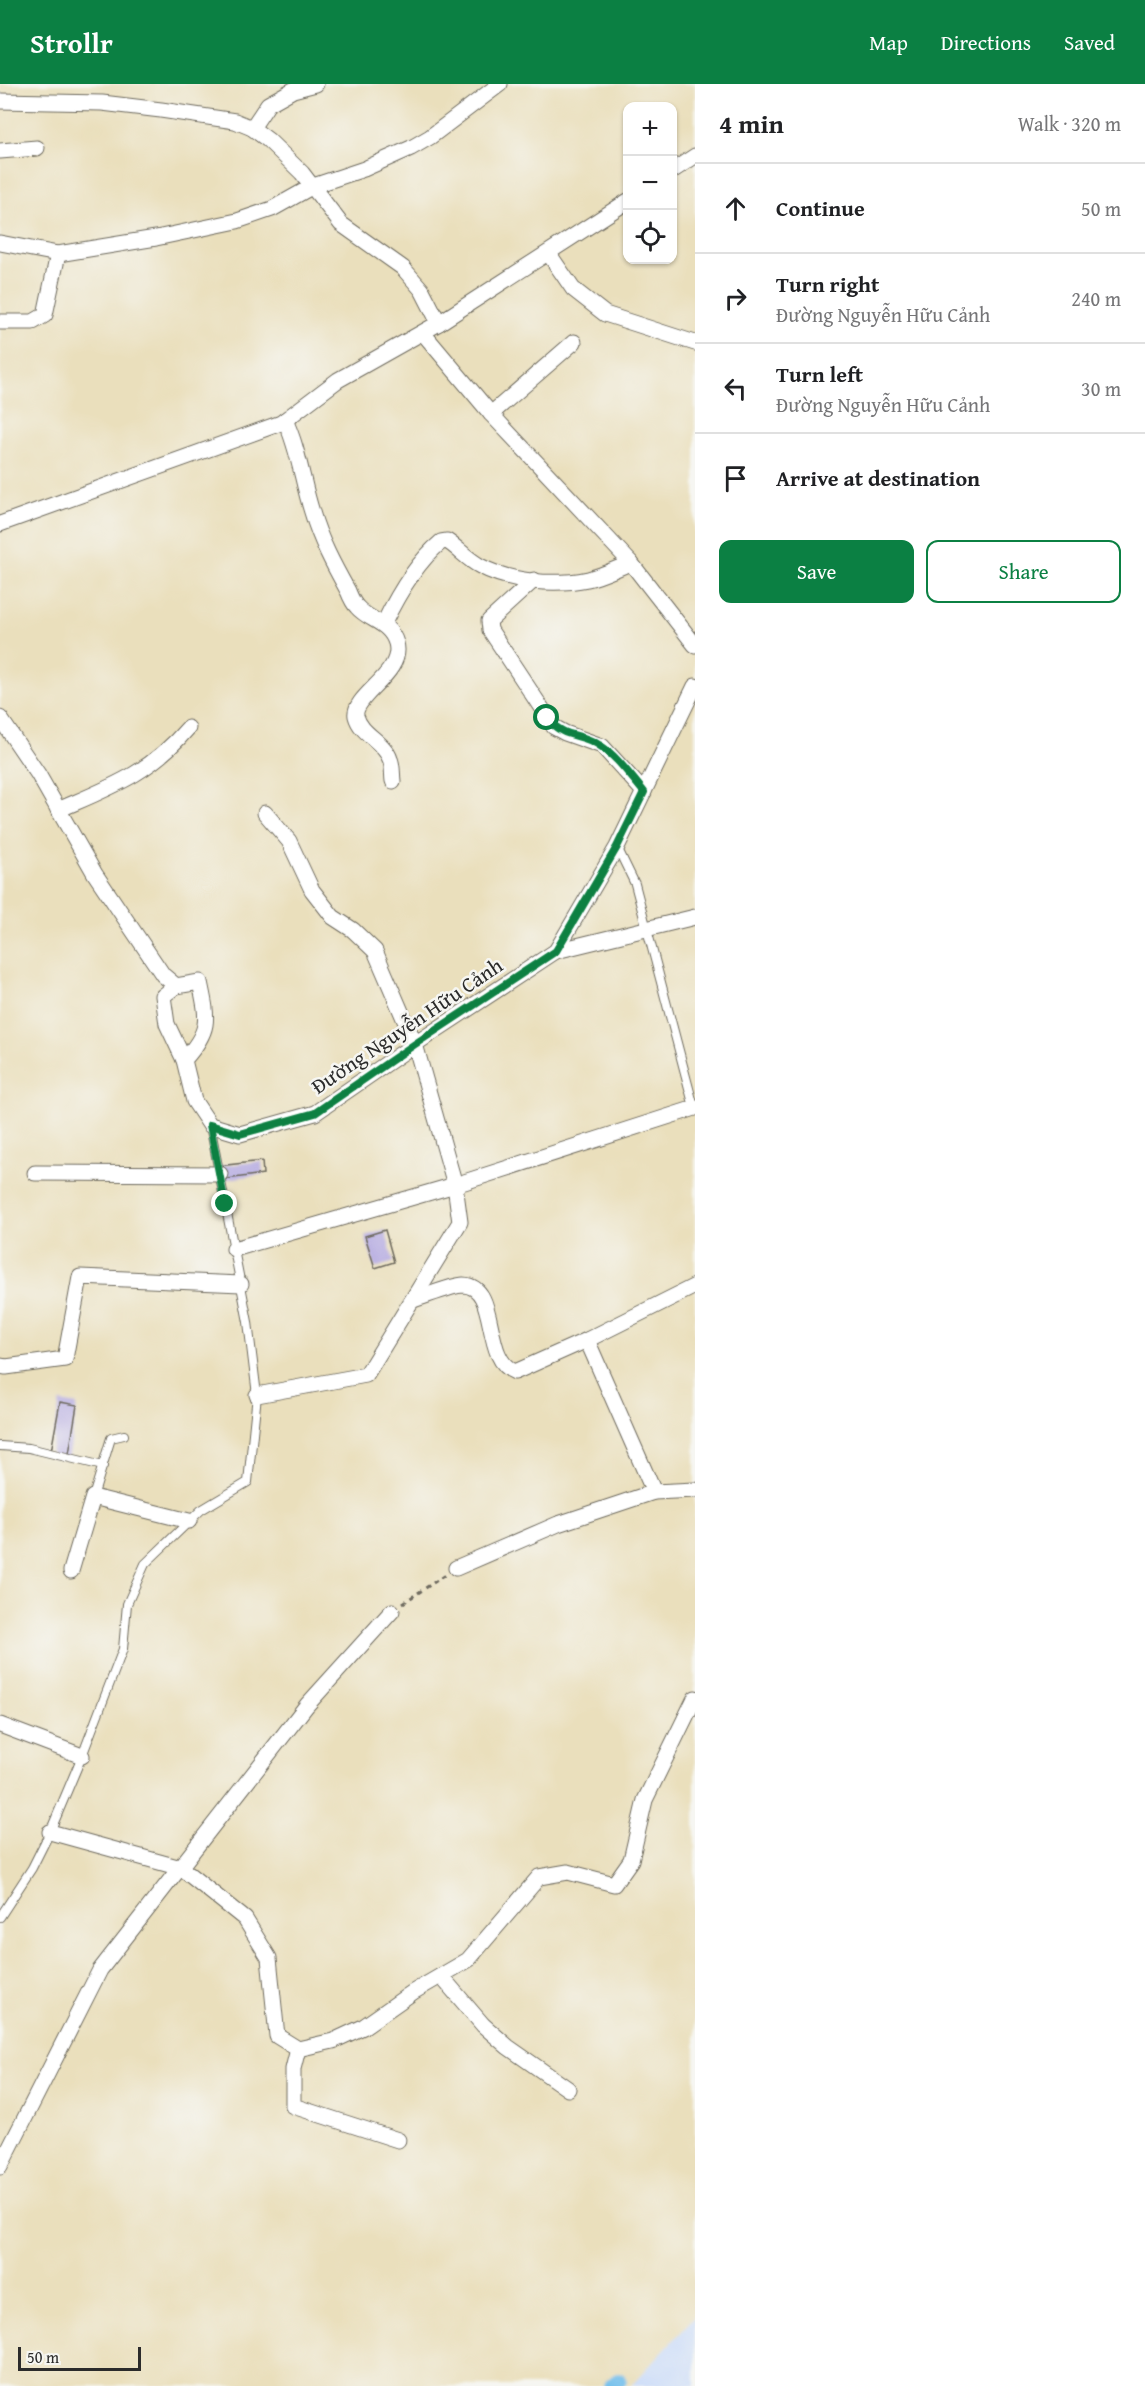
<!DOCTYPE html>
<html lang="en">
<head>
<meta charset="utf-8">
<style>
  body { margin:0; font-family:"Gentium Book Plus",serif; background:#f2f2f2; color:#202124 }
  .controls { position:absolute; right:18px; top:18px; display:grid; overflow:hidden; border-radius:12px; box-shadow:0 2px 4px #0004 }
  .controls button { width:54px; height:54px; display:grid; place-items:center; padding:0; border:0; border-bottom:2px solid #e0e0e0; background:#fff; color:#202124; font:30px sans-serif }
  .scale { position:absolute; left:18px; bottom:15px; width:123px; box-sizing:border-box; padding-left:6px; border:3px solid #2b2b2b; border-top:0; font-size:16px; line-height:21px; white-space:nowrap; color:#2b2b2b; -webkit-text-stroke:4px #f6f6f2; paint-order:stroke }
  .stop { position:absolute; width:18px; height:18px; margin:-14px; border:4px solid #0b8043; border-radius:50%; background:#fff }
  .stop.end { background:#0b8043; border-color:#fff; box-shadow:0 2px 6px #0008 }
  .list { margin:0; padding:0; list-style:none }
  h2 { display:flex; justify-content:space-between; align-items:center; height:78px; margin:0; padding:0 24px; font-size:26px }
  h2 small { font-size:20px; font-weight:400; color:#757577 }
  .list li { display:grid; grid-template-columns:39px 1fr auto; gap:18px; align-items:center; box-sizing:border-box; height:90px; padding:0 24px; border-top:2px solid #e0e0e0 }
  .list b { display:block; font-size:22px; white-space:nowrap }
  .list p { margin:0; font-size:20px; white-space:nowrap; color:#757577 }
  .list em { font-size:20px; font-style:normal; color:#757577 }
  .actions { display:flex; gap:12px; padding:18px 24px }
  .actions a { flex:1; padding:14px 0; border:2px solid #0b8043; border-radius:12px; text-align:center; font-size:21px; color:#0b8043 }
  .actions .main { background:#0b8043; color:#fff }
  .icon { flex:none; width:33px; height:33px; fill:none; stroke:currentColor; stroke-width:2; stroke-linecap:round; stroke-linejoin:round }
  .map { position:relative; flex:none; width:695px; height:2302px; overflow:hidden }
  header { display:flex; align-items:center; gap:36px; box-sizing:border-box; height:84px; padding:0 30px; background:#0b8043; color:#fff }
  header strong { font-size:28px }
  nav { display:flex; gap:33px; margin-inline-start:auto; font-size:21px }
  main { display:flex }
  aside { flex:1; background:#fff }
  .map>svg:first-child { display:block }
</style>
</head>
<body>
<header>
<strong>Strollr</strong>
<nav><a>Map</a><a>Directions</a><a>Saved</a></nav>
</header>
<main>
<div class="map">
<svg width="695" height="2302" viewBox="0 0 695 2302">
  <rect width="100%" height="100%" fill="#f6f6f2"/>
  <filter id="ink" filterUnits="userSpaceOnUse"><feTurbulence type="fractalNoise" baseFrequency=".0167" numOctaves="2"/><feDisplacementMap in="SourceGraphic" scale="12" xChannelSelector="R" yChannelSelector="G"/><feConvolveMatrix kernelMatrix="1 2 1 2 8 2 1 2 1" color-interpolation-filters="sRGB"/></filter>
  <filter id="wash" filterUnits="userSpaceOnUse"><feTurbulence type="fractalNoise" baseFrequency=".008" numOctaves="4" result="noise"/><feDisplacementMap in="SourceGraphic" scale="24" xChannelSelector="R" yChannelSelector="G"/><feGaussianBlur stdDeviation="1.35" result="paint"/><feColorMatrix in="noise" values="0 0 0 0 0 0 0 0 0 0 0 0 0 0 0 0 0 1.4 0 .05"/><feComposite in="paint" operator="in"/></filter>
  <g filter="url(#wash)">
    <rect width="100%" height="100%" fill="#eadfbc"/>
    <!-- built -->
    <path fill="#cbdcf9" d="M695,2232V2302H631Z"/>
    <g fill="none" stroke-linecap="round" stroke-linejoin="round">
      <!-- canal -->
      <path stroke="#72bfec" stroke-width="16" d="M612,2302L619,2296"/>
    </g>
    <g id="blocks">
      <!-- building -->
      <g fill="#b1a6e0">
        <path d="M262,1077L263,1090L220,1096L218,1082Z"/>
        <path d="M385,1146L394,1178L375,1184L365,1152Z"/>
        <path d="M60,1318L77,1321L68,1376L50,1373Z"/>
      </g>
    </g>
  </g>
  <g filter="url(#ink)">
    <use href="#blocks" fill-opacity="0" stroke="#6e6a5e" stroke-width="1.5"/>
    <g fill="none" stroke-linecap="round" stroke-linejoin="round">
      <defs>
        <g id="service">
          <path d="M617,763L635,800L695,1027"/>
          <path d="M0,1362L29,1364L103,1382"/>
          <path d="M93,1413L111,1354L124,1351"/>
          <path d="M0,1833L32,1784L50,1748L82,1672L123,1565L127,1520L145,1480L201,1426L248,1398L257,1311L248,1238L210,1041"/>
        </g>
        <g id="minor">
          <path d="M0,17L102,19L161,26L235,37L252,44L268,56L302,89L341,140L403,184L422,206L439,239"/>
          <path d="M252,44L268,20L293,6L316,0"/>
          <path d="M0,67L37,64"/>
          <path d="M672,87L695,72"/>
          <path d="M0,159L58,170L156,154L237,137L272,125L313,102L364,85L411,64L430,53L500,0"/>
          <path d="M549,170L573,205L605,230L695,259"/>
          <path d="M0,238H33L45,231L58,170"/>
          <path d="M423,249L491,330L631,479L695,561"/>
          <path d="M491,330L574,258"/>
          <path d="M285,336C299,366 302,397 312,428C320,456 334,482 348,507C350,512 353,519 357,523C369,537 390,538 396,559C405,589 352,612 356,632C361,651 384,657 390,675C393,681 392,690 393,697"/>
          <path d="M0,440L281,339L338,296L439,239L628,117"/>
          <path d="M534,496L489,537L490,546L554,643L565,649L602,662L644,708"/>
          <path d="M384,539C398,510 416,479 441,458L447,457C458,464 467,475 480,482C510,498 554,502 588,495C602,492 617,484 631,479"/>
          <path d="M0,634L38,690L95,790L163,891L176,902L200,898C208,936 211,946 184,976L194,1017L210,1041L240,1050L315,1029L415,960L556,867L617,763L695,602"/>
          <path d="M58,726C111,703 149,690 188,644"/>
          <path d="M556,867L695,833"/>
          <path d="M176,902L163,912L167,940L184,976"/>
          <path d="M35,1089L220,1090"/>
          <path d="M234,1165L455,1101L695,1024"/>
          <path d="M413,1216C424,1213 453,1201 463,1201C500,1202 481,1275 515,1288L587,1256L695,1202"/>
          <path d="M587,1256L654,1408"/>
          <path d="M0,1282L6,1283L65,1275L80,1193L241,1200"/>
          <path d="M257,1311L366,1291L460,1138L455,1101L415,960L375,867L353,846L333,833L312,806L289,757L265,729"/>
          <path d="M456,1484L558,1440L654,1408L695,1406"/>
          <path d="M71,1487L93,1413L189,1437"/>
          <path d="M0,1641L82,1672"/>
          <path d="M50,1748L181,1784L245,1835L269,1874L277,1952L298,1965L333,1957L363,1943L413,1908L468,1876L539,1793L568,1788L614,1800L631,1776L645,1716L695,1614"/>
          <path d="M441,1892L483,1941L508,1963L568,2005"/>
          <path d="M298,1965L293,1985V2022L398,2056"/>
          <path d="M0,2083L100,1886L307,1621L392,1527"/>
        </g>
      </defs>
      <!-- service casing -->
      <use href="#service" stroke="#6e6a5e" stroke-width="10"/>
      <!-- minor casing -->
      <use href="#minor" stroke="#6e6a5e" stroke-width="17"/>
      <!-- path -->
      <path stroke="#6e6a5e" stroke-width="3" stroke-dasharray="4.5 4.5" stroke-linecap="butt" d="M403,1519L445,1491"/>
      <!-- service -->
      <use href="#service" stroke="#fff" stroke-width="8"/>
      <!-- minor -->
      <use href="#minor" stroke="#fff" stroke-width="15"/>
    </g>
  </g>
  <g fill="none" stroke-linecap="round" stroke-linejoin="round" filter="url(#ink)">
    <!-- route -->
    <path stroke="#0b8043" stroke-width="8" d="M225,1120L210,1041L240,1050L315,1029L415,960L556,867L617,763L644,708C631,693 617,672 599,661C579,648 565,656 547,634"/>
  </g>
  <g text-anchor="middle" stroke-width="5" stroke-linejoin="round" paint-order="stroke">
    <!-- street labels -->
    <g font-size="21" fill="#2b2b2b" stroke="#f6f6f2">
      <text transform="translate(407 942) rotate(-34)" y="7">Đường Nguyễn Hữu Cảnh</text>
    </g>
  </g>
</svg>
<div class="controls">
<button>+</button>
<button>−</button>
<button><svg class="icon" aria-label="locate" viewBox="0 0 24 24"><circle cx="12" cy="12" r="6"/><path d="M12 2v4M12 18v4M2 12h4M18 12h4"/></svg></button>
</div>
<div class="scale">50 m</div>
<div class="stop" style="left:547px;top:634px"></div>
<div class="stop end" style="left:225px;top:1120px"></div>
</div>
<aside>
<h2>4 min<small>Walk · 320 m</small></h2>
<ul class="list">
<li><svg class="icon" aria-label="ahead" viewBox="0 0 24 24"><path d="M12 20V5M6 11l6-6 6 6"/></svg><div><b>Continue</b></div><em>50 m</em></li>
<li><svg class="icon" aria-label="right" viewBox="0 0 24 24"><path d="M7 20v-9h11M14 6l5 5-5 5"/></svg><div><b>Turn right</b><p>Đường Nguyễn Hữu Cảnh</p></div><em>240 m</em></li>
<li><svg class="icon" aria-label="left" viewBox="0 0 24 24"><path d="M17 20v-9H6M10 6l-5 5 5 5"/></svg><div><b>Turn left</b><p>Đường Nguyễn Hữu Cảnh</p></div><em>30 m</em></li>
<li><svg class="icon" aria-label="arrive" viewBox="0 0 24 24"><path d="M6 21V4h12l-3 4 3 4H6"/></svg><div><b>Arrive at destination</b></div></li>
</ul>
<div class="actions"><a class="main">Save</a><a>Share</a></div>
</aside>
</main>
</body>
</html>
